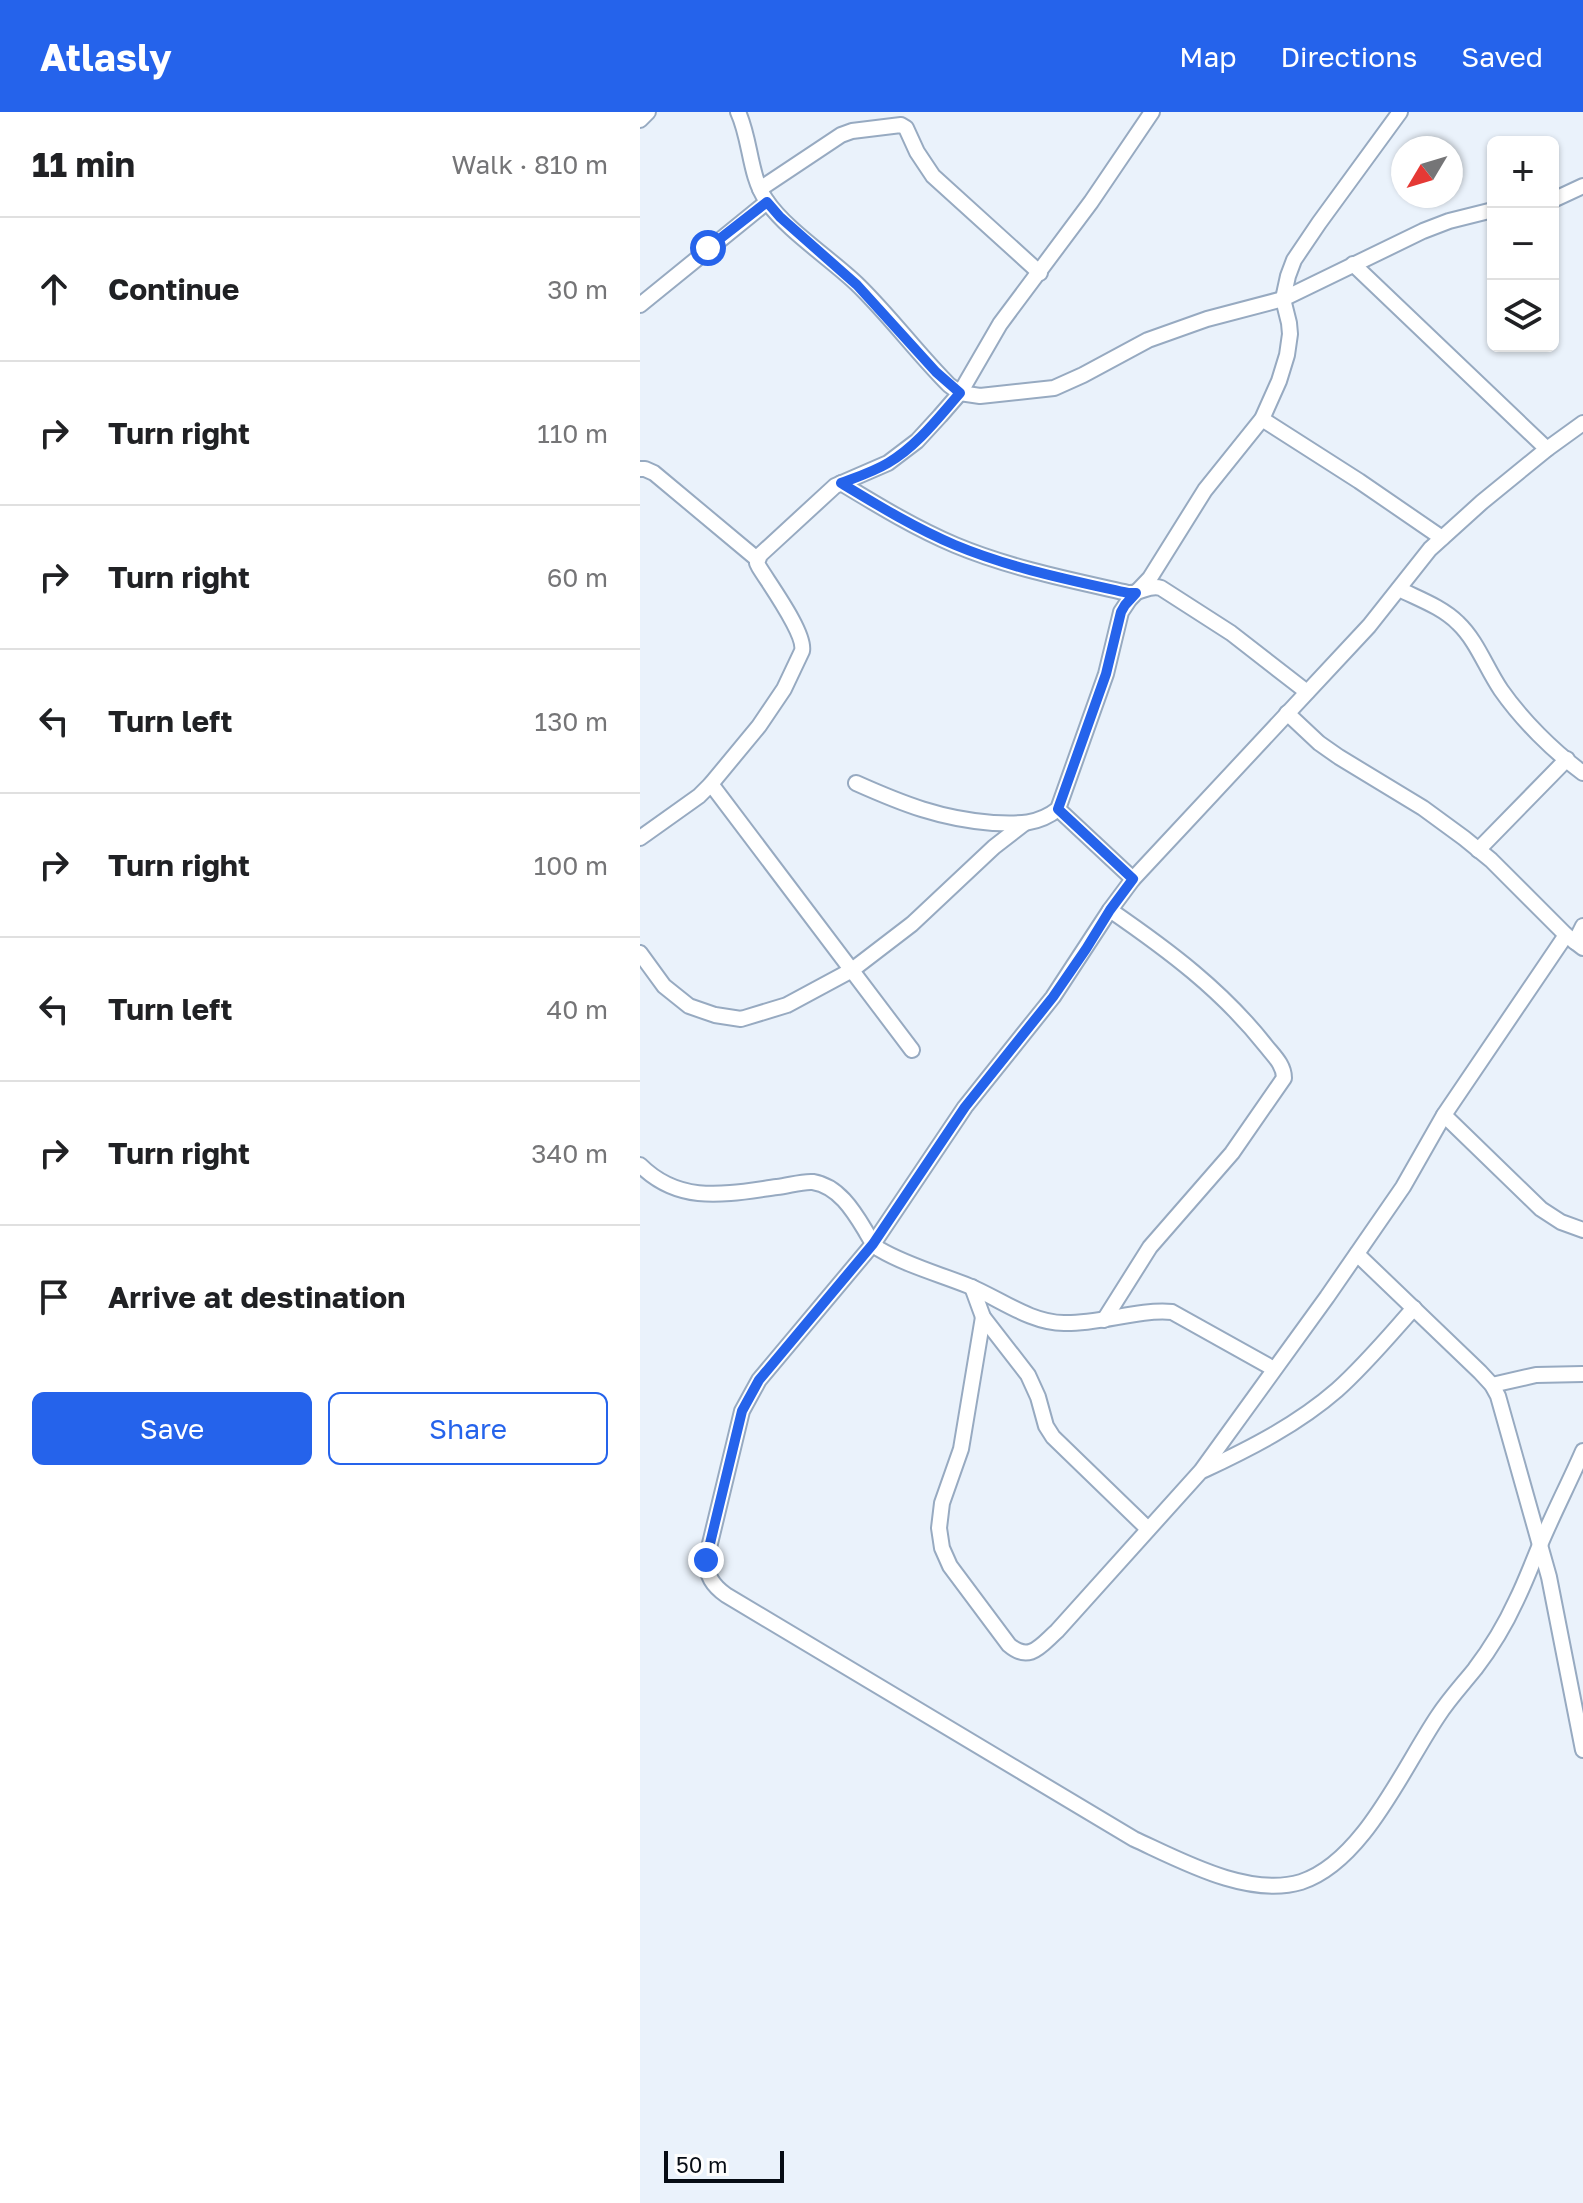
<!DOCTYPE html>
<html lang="en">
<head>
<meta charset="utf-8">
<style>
  body { margin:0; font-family:"Golos Text",sans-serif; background:#f6f6f6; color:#202124 }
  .controls { position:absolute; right:24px; top:24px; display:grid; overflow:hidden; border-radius:12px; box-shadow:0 2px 6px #0004 }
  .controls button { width:72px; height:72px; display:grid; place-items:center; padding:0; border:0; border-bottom:2px solid #e0e0e0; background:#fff; color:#202124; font:40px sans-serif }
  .compass { position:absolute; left:751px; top:24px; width:72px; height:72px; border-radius:50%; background:#fff; box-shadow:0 2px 6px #0004; rotate:232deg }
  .scale { position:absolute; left:24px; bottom:20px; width:120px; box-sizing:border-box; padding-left:8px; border:4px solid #060c14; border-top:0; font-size:22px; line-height:28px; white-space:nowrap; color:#060c14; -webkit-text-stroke:6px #fefefe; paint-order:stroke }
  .stop { position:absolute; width:24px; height:24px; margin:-18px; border:6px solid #2563eb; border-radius:50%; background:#fff }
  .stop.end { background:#2563eb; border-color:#fff; box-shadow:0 2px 8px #0008 }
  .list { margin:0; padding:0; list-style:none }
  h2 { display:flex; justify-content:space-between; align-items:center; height:104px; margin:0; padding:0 32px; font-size:34px }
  h2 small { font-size:26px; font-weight:400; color:#757577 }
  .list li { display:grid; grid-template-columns:52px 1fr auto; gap:24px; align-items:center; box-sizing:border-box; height:144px; padding:0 32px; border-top:2px solid #e0e0e0 }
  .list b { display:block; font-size:30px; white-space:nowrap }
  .list em { font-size:26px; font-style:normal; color:#757577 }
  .actions { display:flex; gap:16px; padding:24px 32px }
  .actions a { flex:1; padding:18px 0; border:2px solid #2563eb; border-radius:12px; text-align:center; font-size:28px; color:#2563eb }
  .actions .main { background:#2563eb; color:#fff }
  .icon { flex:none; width:44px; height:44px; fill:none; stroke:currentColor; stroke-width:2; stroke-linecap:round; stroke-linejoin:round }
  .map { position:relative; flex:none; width:943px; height:2091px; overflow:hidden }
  header { display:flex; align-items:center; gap:48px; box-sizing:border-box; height:112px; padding:0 40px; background:#2563eb; color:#fff }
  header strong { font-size:38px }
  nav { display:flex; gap:44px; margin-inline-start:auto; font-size:28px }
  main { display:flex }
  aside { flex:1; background:#fff }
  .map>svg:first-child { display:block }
</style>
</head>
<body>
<header>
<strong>Atlasly</strong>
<nav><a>Map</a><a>Directions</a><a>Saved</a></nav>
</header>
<main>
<aside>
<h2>11 min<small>Walk · 810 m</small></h2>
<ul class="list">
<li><svg class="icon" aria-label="ahead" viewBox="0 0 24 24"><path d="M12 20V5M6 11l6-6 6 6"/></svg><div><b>Continue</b></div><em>30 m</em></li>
<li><svg class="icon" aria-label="right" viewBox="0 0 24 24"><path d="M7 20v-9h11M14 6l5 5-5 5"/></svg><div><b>Turn right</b></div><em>110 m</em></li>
<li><svg class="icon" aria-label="right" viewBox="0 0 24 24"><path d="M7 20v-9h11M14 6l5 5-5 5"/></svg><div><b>Turn right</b></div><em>60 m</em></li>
<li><svg class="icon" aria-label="left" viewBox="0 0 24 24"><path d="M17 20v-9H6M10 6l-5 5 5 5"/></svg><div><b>Turn left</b></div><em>130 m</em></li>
<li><svg class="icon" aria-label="right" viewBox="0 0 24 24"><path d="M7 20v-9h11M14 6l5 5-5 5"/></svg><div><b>Turn right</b></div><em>100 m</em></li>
<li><svg class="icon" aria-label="left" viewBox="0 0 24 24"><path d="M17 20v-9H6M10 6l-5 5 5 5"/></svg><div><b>Turn left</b></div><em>40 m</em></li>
<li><svg class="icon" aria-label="right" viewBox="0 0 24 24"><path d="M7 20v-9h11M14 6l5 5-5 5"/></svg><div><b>Turn right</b></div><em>340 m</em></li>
<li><svg class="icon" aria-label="arrive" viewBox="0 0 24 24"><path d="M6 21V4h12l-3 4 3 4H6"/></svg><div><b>Arrive at destination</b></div></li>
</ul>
<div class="actions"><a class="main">Save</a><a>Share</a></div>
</aside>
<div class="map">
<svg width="943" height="2091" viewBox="0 0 943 2091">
  <rect width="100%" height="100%" fill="#eaf2fb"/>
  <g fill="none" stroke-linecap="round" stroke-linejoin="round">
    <defs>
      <g id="street">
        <path d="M98,0C111,28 109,63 126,88C145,117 191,147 217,172C250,204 277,241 309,273L320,281L340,284L414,276L443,263L508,228L567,207L643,187L783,119L809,109L853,98"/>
        <path d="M0,8L8,0"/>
        <path d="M120,77L201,23L212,19L261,13L266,16L277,40L293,64L400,161"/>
        <path d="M913,88L943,74"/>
        <path d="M713,152L907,337"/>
        <path d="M0,193L127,90"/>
        <path d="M622,307L719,369L802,426"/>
        <path d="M943,311L907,337L842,390L790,437L729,514L493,767L470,798L413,885L325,995L233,1132L119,1268L102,1299L66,1448C67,1464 72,1473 86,1483L494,1727C540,1748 608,1786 661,1770C723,1750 763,1656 798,1604C809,1587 823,1572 835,1557C851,1536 865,1513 876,1489C885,1471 892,1452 900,1433C913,1402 929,1371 943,1339"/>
        <path d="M0,357H5L14,361L117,447"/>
        <path d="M201,371C239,394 275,416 315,433C370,456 430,468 488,481C500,482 509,472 521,476L591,521L667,580"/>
        <path d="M759,477C779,487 802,495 818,511C837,529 846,556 861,578C882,608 913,639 943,661"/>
        <path d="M647,601L679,631L699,645L783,696L824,726L851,748L926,823L943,836"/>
        <path d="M216,671C263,692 301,707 353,711C378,712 398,713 418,697L466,562L481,500L489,488L510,466L565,378L622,307L639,269L647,243L650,222L649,211L643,187L648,164L654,148L679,111L760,0"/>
        <path d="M71,672L272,938"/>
        <path d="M418,697L493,767"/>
        <path d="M0,726L59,684L71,672L119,614L144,577L162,539C166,522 130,473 119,455L117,451L120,443L195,374L248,351L277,329L300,304L320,281L360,212L451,90L512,0"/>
        <path d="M838,738L927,647"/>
        <path d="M935,830L943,814"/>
        <path d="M0,841L24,874L49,894L75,903L101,907L147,893L212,858L272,812L354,735L385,711"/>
        <path d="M804,1003L901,1097L921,1110L943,1118"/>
        <path d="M0,1053C40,1093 86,1082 137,1075C148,1074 162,1069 173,1070C198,1074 213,1098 225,1118C229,1125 232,1132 239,1137C266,1153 299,1162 329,1174C359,1186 390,1211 424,1211C460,1212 497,1197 532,1200L634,1257"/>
        <path d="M717,1142L840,1260L852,1273L858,1284L909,1465L943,1638"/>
        <path d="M332,1175L343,1205L388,1263L398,1285L406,1314L413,1325L508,1417"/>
        <path d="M343,1205L321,1337L302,1391L299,1416L302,1436L310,1454L369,1533C390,1551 401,1533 417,1519L561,1359L687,1185L763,1075L804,1003L926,823"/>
        <path d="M464,1208L510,1135L592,1041L644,966C644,953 634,944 626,934C582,878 528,838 470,798"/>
        <path d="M852,1273L896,1263L943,1262"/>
        <path d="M564,1358C611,1336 658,1312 697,1278C725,1253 749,1224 774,1196"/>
      </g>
    </defs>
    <!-- street casing -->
    <use href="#street" stroke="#97aac1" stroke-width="18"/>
    <!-- street -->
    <use href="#street" stroke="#fff" stroke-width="14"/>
  </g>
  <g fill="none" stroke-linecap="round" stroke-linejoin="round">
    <!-- route -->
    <path stroke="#2563eb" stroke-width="10" d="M66,1448L102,1299L119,1268L233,1132L325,995L413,885L446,837L470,798L493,767L418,697L466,562L481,500L485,493L496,481H488C430,468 370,456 315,433C275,416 239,394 201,371C217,365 233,360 248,351C277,334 298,306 320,281L296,260L217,173L140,105L127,90L68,136"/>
  </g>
</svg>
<div class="controls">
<button>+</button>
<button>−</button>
<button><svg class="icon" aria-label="layers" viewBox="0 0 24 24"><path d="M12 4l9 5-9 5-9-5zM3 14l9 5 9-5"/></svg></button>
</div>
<svg class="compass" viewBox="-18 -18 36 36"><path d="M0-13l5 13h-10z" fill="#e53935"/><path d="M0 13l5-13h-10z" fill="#757577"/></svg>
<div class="scale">50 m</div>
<div class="stop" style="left:68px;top:136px"></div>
<div class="stop end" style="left:66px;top:1448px"></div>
</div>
</main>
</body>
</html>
